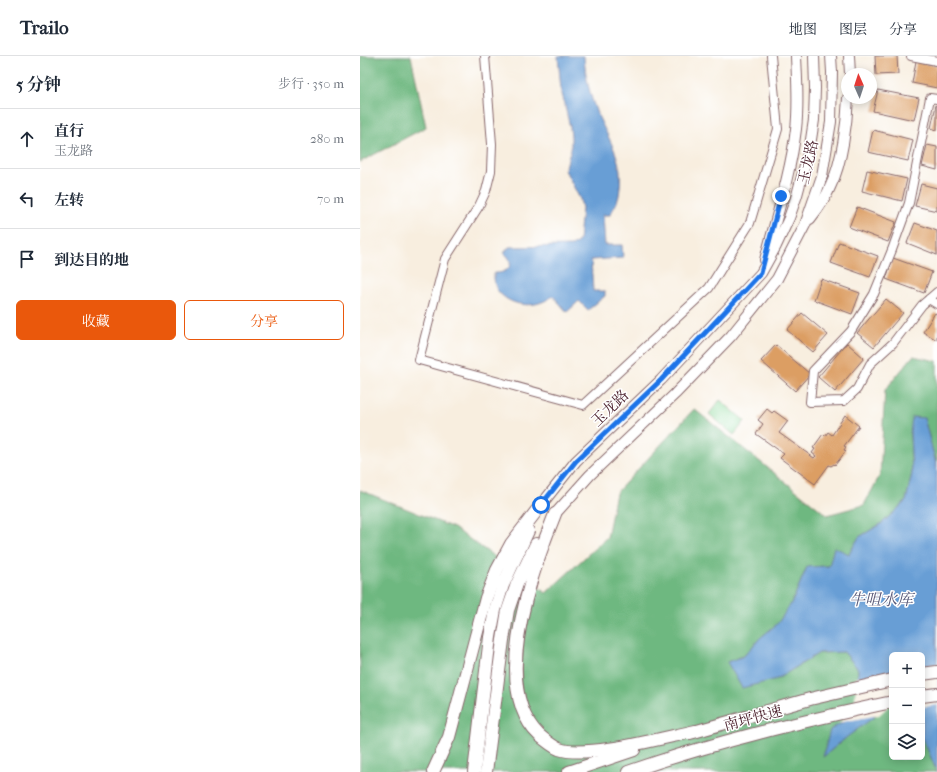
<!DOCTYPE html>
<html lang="zh">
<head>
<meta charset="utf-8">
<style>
  body { margin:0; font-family:"IM FELL French Canon","Noto Serif SC",serif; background:#f6f6f7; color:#1f2937 }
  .controls { position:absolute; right:12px; bottom:12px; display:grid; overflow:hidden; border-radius:6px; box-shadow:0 2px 10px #0003 }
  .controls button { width:36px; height:36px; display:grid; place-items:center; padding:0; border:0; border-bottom:1px solid #e0e1e3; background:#fff; color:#1f2937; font:20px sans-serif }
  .compass { position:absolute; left:481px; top:12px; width:36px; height:36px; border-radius:50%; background:#fff; box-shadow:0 2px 10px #0003; rotate:357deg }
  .stop { position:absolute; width:12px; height:12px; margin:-9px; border:3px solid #1a73e8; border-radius:50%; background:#fff }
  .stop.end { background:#1a73e8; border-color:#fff; box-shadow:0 1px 4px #0008 }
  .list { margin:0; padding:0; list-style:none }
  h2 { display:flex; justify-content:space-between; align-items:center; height:52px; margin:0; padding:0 16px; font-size:17px }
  h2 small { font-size:13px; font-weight:400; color:#747a83 }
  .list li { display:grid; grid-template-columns:26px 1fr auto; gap:12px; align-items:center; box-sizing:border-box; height:60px; padding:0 16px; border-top:1px solid #e0e1e3 }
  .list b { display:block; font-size:15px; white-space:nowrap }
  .list p { margin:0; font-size:13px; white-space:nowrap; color:#747a83 }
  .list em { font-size:13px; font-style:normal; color:#747a83 }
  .actions { display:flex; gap:8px; padding:12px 16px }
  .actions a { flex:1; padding:9px 0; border:1px solid #ea580c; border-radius:6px; text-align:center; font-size:14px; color:#ea580c }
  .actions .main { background:#ea580c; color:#fff }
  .icon { flex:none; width:22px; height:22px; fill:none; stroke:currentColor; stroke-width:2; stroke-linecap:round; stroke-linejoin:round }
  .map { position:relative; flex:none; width:577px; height:716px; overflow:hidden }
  header { display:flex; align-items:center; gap:24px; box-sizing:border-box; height:56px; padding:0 20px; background:#fff; border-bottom:1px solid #e0e1e3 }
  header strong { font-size:19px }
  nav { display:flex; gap:22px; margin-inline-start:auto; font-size:14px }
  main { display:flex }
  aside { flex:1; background:#fff }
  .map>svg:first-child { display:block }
</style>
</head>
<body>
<header>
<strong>Trailo</strong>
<nav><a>地图</a><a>图层</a><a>分享</a></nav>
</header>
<main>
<aside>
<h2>5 分钟<small>步行 · 350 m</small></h2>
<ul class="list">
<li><svg class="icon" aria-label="ahead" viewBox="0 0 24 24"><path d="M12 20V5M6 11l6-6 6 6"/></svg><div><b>直行</b><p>玉龙路</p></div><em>280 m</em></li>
<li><svg class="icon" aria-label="left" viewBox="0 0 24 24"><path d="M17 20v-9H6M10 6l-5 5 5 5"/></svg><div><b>左转</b></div><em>70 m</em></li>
<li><svg class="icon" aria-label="arrive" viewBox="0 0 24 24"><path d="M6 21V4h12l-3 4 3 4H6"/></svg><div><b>到达目的地</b></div></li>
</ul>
<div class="actions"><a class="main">收藏</a><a>分享</a></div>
</aside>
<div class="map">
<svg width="577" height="716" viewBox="0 0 577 716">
  <rect width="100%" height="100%" fill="#fff"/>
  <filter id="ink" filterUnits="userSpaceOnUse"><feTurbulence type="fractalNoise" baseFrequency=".025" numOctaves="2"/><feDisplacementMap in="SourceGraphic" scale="8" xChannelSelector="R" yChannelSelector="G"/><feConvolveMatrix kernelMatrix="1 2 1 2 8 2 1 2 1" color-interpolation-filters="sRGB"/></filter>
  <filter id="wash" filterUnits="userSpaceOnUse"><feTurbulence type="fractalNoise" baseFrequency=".012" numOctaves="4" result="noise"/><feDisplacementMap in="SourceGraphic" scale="16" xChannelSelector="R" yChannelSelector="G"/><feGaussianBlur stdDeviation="0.9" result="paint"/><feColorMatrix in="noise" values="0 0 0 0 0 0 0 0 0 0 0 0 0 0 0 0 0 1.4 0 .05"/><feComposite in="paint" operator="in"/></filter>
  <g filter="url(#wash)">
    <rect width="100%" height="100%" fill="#f8eedf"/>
    <!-- green -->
    <path fill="#88d898" stroke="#697c62" d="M360,344L385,365L374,379L349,358Z"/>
    <!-- forest -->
    <g fill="#6eb880" stroke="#5c6c56">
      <path d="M0,0H51L66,71L0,106Z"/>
      <path d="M553,300L577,305V411L564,362L550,378L552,417L546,445L521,468L499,481L489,498L469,510L447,511L432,546L418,568L400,582L384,600L367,606L417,623L459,597L484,596L498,613L497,648L464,700L531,644L532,645V701H562V680L577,716H0V434L94,472L186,537L247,481L256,437L334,353L467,459L504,449L520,419L525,334Z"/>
    </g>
    <!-- water -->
    <g fill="#679ed5" stroke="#585e80">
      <path d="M198,0H224C225,19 230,40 237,57C250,87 265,104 259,139C258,146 253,153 250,159H243L245,189H262L263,202L231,204L233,235H245V240L228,254L219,245L207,256L193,240C189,242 186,245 182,246C167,252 148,248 138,235C134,230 134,223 134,217C148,218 157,207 144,197L149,191L212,190L219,185L222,152L220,143L205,114L211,93V81L210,71L201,34Z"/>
      <path d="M552,361L564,362L577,411V716L562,680V599H532V645L531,644L514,661L487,681L463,701L470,674L483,666L497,648L498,613L484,596L459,597L417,623L382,632L367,606L384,600L400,582L418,567L432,546L447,511L469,510L474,491L489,498L499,481L521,468L546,445L552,417L550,378Z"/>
    </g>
    <!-- pier -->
    <g fill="#f8eedf">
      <path d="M577,608V649L562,651V610Z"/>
      <path d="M532,616V647L519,659L477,667L482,664L495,648L496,622Z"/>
    </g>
    <g id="blocks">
      <!-- building -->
      <g fill="#dc9e64">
        <path d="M515,0H537L538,18L516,19Z"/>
        <path d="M556,5L577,10V32L552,27Z"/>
        <path d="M518,34L559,42L554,64L513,55Z"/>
        <path d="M576,49H577V74L571,72Z"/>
        <path d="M513,74L553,84L548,105L508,96Z"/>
        <path d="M567,89L577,91V114L562,110Z"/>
        <path d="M507,114L547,123L542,145L502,135Z"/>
        <path d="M561,128L577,132V155L555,150Z"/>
        <path d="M497,151L536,166L528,186L489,171Z"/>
        <path d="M555,167L577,175V199L547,187Z"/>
        <path d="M479,186L518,200L510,221L471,207Z"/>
        <path d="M533,202L572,216L564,237L526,223Z"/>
        <path d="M461,223L500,237L492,258L454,244Z"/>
        <path d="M526,243L543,257L514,291L497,277Z"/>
        <path d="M442,257L468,279L453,296L427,274Z"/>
        <path d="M575,257L577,258V284L563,276Z"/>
        <path d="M487,287L504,302L475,336L458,321Z"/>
        <path d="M416,289L450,318L435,335L401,305Z"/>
        <path d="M407,353L412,357L414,355L428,365L419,377L454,402L456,400L452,397L455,393L453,392L463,378L465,380L468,376L472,379L485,359L499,370L484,390L486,391L484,394L486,395L475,409L474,408L471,410L469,409L455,428L420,402L424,398L396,378L403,368L398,364Z"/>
      </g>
    </g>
  </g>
  <g filter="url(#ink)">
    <use href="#blocks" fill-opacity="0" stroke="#87676a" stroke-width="1"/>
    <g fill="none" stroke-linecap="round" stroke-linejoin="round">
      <defs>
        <g id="minor">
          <path d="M125,0L132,88L131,115L126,135L119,150L85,203L59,304L223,349L349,232L390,167L418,73L411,0"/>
          <path d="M551,0L577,5"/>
          <path d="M577,43L570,42L549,147L532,194L514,238L491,275L453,315L450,346L484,345L497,333L510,308L533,287L562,249L577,236"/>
          <path d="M569,243L577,248"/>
        </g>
        <g id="major">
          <path d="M489,0L490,18"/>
          <path d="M450,163C458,153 466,142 471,129C482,107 487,67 488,42"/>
          <path d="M405,204C416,162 431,116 436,73C439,49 437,24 436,0"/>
          <path d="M181,449L216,405L301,324L401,217L416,190L429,162L437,139L450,90L454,64L455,32L454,0"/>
          <path d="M195,458L230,419L315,338L371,280L417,223L445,169L462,120L471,66L472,16L471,0"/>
        </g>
        <g id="highway">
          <path d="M195,458C173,512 129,631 179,679C185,684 192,690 199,693C227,703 305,681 336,675"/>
          <path d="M562,618L577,616"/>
          <path d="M562,640L577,638"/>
          <path d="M330,677L450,643L532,624"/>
          <path d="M73,716L89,681L126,542L137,514L151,488L181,449"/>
          <path d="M114,716L130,581L135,554L143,529L168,475"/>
          <path d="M126,716L143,584L148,554L157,528L176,488"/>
          <path d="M209,716L274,694"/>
          <path d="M268,716C354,686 443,665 532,646"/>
        </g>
      </defs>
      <!-- minor casing -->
      <use href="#minor" stroke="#87676a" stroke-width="10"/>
      <!-- major casing -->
      <use href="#major" stroke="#87676a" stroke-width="12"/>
      <!-- highway casing -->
      <use href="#highway" stroke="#87676a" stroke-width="14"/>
      <!-- minor -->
      <use href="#minor" stroke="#fff" stroke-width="8"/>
      <!-- major -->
      <use href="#major" stroke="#fff" stroke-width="10"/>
      <!-- highway -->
      <use href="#highway" stroke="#fff" stroke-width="12"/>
    </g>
  </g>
  <g fill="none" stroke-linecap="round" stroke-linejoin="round" filter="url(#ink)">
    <!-- route -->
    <path stroke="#1a73e8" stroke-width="5" d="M181,449L216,405L301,324L401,217L421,140"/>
  </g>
  <g text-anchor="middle" stroke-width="3" stroke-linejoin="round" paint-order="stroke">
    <!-- street labels -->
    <g font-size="15" fill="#4a1f2b" stroke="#fff">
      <text transform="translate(448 106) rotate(-77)" y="5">玉龙路</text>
      <text transform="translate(250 352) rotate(-44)" y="5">玉龙路</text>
      <text transform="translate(393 662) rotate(-15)" y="5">南坪快速</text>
    </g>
    <!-- water labels -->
    <g font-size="16" font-style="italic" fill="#575877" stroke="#fff">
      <text x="521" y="549">牛咀水库</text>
    </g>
  </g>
</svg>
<div class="controls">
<button>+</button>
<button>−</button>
<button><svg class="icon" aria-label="layers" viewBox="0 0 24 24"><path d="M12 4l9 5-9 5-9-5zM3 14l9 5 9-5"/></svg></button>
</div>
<svg class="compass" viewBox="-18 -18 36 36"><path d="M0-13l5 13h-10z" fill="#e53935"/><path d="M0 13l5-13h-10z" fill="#747a83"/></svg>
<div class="stop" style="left:181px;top:449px"></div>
<div class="stop end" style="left:421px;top:140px"></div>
</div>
</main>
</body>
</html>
